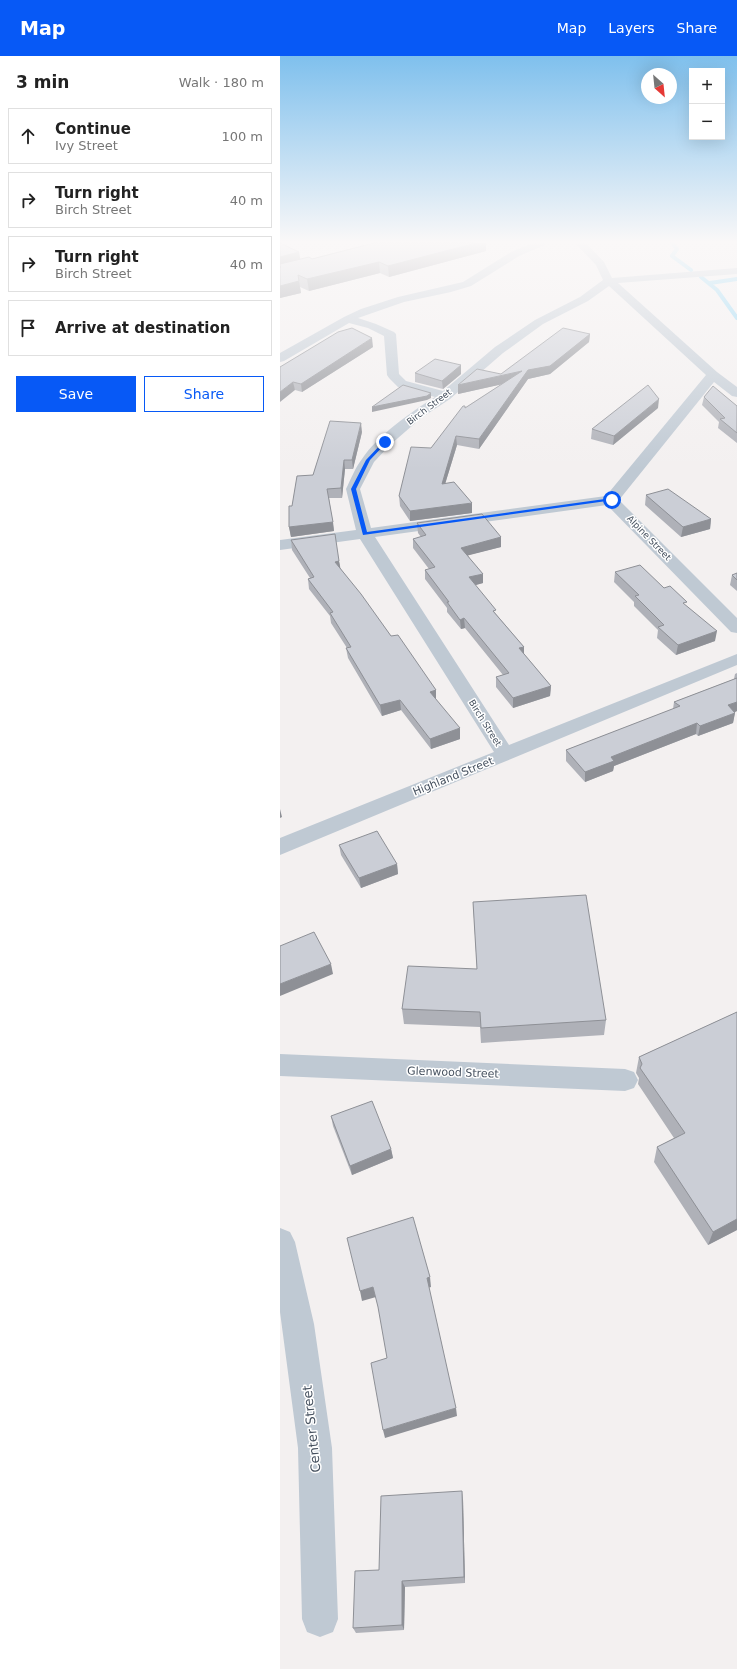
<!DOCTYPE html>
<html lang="en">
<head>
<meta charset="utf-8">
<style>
  body { margin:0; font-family:"DejaVu Sans",sans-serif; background:#f6f6f6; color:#222 }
  .controls { position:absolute; right:12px; top:12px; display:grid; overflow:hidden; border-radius:0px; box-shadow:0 4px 16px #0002 }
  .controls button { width:36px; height:36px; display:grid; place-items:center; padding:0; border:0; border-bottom:1px solid #e0e0e0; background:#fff; color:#222; font:20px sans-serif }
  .compass { position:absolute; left:361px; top:12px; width:36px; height:36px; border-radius:50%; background:#fff; box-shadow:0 4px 16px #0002; rotate:153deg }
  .stop { position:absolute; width:12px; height:12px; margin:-9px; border:3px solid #0759f6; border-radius:50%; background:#fff }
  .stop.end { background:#0759f6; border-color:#fff; box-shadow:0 1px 4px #0008 }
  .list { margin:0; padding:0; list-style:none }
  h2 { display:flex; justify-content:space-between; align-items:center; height:52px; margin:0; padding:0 16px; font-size:17px }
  h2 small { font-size:13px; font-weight:400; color:#767676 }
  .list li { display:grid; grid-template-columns:26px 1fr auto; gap:12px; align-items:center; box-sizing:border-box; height:56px; margin:0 8px 8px; padding:0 8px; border:1px solid #e0e0e0; border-radius:0px }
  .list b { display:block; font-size:15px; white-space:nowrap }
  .list p { margin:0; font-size:13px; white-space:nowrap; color:#767676 }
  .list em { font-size:13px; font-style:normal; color:#767676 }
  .actions { display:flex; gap:8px; padding:12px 16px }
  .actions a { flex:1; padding:9px 0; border:1px solid #0759f6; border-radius:0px; text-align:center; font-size:14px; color:#0759f6 }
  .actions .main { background:#0759f6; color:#fff }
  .icon { flex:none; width:22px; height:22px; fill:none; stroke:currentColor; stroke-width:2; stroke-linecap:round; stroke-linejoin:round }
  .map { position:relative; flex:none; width:457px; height:1613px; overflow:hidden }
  header { display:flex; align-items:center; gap:24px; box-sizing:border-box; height:56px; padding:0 20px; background:#0759f6; color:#fff }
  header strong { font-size:19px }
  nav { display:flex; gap:22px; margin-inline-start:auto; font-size:14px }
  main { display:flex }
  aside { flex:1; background:#fff }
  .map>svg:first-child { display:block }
</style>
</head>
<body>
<header>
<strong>Map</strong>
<nav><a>Map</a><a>Layers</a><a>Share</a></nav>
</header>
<main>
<aside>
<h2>3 min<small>Walk · 180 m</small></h2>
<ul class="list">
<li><svg class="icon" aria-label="ahead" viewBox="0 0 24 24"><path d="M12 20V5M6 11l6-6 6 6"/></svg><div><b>Continue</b><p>Ivy Street</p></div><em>100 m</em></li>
<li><svg class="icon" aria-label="right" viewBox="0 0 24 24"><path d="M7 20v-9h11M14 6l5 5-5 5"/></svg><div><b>Turn right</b><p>Birch Street</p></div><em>40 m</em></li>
<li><svg class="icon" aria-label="right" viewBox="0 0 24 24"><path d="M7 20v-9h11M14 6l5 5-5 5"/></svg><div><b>Turn right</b><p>Birch Street</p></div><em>40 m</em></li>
<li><svg class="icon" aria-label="arrive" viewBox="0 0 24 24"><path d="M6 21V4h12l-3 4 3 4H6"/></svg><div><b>Arrive at destination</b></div></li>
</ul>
<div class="actions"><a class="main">Save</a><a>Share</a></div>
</aside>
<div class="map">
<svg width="457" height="1613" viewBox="0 0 457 1613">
  <rect width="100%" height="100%" fill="#f3f0f0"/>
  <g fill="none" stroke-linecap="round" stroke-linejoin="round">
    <!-- stream -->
    <g stroke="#83d3f5" stroke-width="4">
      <path d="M392,187L397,193L392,200L411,214"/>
      <path d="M421,221L437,234L457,262"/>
      <path d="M430,227L457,223"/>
    </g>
    <!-- minor -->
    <g fill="#bfc9d3" fill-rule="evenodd">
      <path d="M253,187H267L265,189L239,200L191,230L171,236L124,246L78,262L96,268L114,276L116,278L119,318L126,325L163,335L215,291L255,264L300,241L323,224L316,209L295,187H306L324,206L332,222L457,212V218L338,227L437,316L457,331V341L452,340L434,326L339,444L457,562V577L451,576L327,449L95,481L229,689L457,598V609L0,799V782L214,696L80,483L0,494V484L76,474L66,433C71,423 75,412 82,403C97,380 131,356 155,341L118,331L109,322L107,319L104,280L88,272L69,267L4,305L0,306V297L64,261L81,253L118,241L183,226L231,196ZM329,230L426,319L326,440L91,472L80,433L94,406L110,389L141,362L170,343L223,297L263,268L308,245Z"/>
      <path d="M0,998L345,1013L354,1016L358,1024L354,1032L345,1035L0,1020Z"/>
      <path d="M0,1172L10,1176L15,1186L34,1268L52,1392L58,1563L53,1576L40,1581L27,1576L22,1563L18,1392L0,1256Z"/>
    </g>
  </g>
  <!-- wall -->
  <g fill="#afb1b8">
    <path d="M0,187L20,203H32L94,187H206V195L109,221L100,217L29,235L20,231L21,237L0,242Z"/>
    <path d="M310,278L309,286L270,318L248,323L199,393L177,389L165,428L192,457L130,465L120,450L119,440L151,392L185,350V352L222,328L178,338V329L221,318Z"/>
    <path d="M93,291L22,336L15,334L0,311Z"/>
    <path d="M181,309V318L163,333L135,326V317Z"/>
    <path d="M424,341L457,350V387L438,372L439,366L422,349Z"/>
    <path d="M378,352L333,389L311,383L312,373Z"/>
    <path d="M82,376L73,413H65L62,442H49L54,475L11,481L9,471L12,450L33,419Z"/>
    <path d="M366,439L431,463L430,473L401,481L365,449Z"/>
    <path d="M137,467L221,481V491L188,499L203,527L195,529L216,558L244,591V598L271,630L270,640L233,652L216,631V621L223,619L185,572L181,573L167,556V552L145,523V514L149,513L133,492V483L141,481L138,477Z"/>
    <path d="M11,484L59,505L60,512L111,580L156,634V643L180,683L151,693L121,654L102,660L68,602L66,592H67L51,567L50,560L29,533L28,523L30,522L12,494Z"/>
    <path d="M335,516L384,532L406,550L435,585L396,599L377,582L378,574L354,550V546L334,526Z"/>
    <path d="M457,517V535L450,529L452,519Z"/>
    <path d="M457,617V655L455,656L453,667L418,680L416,678L334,710L333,715L305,726L286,705V694L393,653L394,646L454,623L455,618Z"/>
    <path d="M59,789L117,808L118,818L81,832L61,799Z"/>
    <path d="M193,846L326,964L324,979L201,987L200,971L124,968L122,953L197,913Z"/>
    <path d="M457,956V1174L428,1189L374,1106L377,1091L394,1082L358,1028L359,1022L356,1017L359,1001Z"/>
    <path d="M51,1060L111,1093L113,1102L72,1119L53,1070Z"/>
    <path d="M183,1443L185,1527L125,1531L124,1574L76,1577L73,1572L99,1514Z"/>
  </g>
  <!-- shaded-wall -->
  <g fill="#8e9096">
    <path d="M196,187H206V195L109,221L108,210Z"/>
    <path d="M19,196L21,207L0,211V201Z"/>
    <path d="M99,206L100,217L29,235L27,223Z"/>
    <path d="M19,225L21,237L0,242V230Z"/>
    <path d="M310,278L309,286L270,318L248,323L199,393V383L241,324L178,338V329L248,314Z"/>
    <path d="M92,282L93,291L22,336L21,328Z"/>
    <path d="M181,309V318L163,333L162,325Z"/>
    <path d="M13,326L15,334L0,346V336Z"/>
    <path d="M151,337V342L147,344L92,356V351Z"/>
    <path d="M379,343L378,352L333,389L334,380Z"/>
    <path d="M81,367L82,376L73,413L72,404Z"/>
    <path d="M176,380L177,389L162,438V428Z"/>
    <path d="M64,404L65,413L62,442L61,432Z"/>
    <path d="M192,447V457L130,465V455Z"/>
    <path d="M431,463L430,473L401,481L403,471Z"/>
    <path d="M53,466L54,475L11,481L9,471Z"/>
    <path d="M221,481V491L182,501L181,492Z"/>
    <path d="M59,505L61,515L55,506Z"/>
    <path d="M203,518V527L189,531V521Z"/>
    <path d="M184,562L185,572L181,573L180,564Z"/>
    <path d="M437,575L435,585L396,599L398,589Z"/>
    <path d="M244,591V601L239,592Z"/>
    <path d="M271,630L270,640L233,652V642Z"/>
    <path d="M156,634V644L150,636Z"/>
    <path d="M120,644L121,654L102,660L100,649Z"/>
    <path d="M457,646V655L446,660L448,649Z"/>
    <path d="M455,657L453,667L418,680L420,670Z"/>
    <path d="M417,667L416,678L334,710L333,715L305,726V716L331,701Z"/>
    <path d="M180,672V683L151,693L150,683Z"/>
    <path d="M0,753L2,761L0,762Z"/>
    <path d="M117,808L118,818L81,832L79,822Z"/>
    <path d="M51,908L53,918L0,940V928Z"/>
    <path d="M111,1093L113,1102L72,1119L70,1110Z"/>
    <path d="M457,1163V1174L428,1189L433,1176Z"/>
    <path d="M150,1221L151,1231L148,1232L147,1222Z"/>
    <path d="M93,1231L96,1241L82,1245L80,1235Z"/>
    <path d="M176,1352L177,1360L105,1382L103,1374Z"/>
    <path d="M182,1435L183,1443L185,1527L184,1521Z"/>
    <path d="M122,1525L125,1531L124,1574L122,1569Z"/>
  </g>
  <!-- building -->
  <g fill="#cbced6" stroke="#8e9096">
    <path d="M0,187L19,196L0,201Z"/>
    <path d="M94,187H196L108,210L99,206L27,223L18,219L19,225L0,230V211H1H0V208L29,201L32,203Z"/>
    <path d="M72,272L92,282L21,328L13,326L0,336V311L58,276Z"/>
    <path d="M283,272L310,278L270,310L248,314L199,383L176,380L162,428L174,426L192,447L130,455L119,440L131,391L151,392L183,350H185V352L242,315L178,329L197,313L221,318Z"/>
    <path d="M155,303L181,309L162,325L135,317Z"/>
    <path d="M123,329L151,337L147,340L92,351Z"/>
    <path d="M368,329L379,343L334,380L312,373Z"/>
    <path d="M433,330L457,350V377L440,363L445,362L424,341Z"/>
    <path d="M50,365L81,367L72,404H64L61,432L47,433L53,466L9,471V450H12L17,420L33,419Z"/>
    <path d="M388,433L431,463L403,471L366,439Z"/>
    <path d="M202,458L221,481L181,492L203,518L189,521L216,554L213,555L244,591L239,592L271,630L233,642L216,621L229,617L184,562L180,564L167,546H169L145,514L155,511L133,483L146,479L137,467Z"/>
    <path d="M55,478L59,505L55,506L81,538L111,580L118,579L156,634L150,636L180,672L150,683L120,644L100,649L66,592L71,591L50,557L53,556L28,523L34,521L11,484Z"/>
    <path d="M360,509L384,532L390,530L407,546L403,547L437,575L398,589L378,571L384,569L355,540L359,539L335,516Z"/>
    <path d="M457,517V524L452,519Z"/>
    <path d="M457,622V646L448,649L455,657L420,670L417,667L331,701L334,705L305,716L286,694L400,650L394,646Z"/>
    <path d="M97,775L117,808L79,822L59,789Z"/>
    <path d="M306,839L326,964L201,972L200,956L122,953L128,910L197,913L193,846Z"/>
    <path d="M34,876L51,908L0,928V890Z"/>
    <path d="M457,956V1163L433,1176L377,1091L405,1077L360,1012L362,1008L359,1001Z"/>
    <path d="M92,1045L111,1093L70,1110L51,1060Z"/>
    <path d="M133,1161L150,1221L147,1222L176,1352L103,1374L91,1307L107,1302L98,1251L93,1231L80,1235L67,1182Z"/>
    <path d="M182,1435L184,1521L122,1525V1569L73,1572L75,1515L99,1514L101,1440Z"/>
  </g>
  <!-- sky -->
  <linearGradient id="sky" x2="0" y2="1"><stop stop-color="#7fc0ed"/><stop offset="0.45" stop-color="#faf8f8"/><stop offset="1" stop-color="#faf8f8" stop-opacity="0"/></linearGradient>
  <rect width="457" height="413" fill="url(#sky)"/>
  <!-- route -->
  <path fill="#0759f6" d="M104,385L107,386L90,404L76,433L87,476L332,442L334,444L83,479L71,433L86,404Z"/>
  <g text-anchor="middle" stroke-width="3" stroke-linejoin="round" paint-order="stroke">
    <!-- far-street labels -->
    <g font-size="9" fill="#46515f" stroke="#fff">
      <text transform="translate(149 351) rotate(-37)" y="3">Birch Street</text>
      <text transform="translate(369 482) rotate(46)" y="3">Alpine Street</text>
      <text transform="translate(205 667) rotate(58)" y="3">Birch Street</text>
    </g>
    <!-- street labels -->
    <g font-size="11" fill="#46515f" stroke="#fff">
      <text transform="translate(173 720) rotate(-22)" y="4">Highland Street</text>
      <text transform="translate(173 1016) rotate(2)" y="4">Glenwood Street</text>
    </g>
    <!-- near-street labels -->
    <g font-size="13" fill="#46515f" stroke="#fff">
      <text transform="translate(31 1373) rotate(-96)" y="5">Center Street</text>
    </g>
  </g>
</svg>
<div class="controls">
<button>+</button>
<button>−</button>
</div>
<svg class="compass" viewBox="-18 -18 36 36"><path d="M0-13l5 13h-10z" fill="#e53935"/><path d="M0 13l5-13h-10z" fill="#767676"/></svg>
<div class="stop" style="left:332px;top:444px"></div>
<div class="stop end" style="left:105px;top:386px"></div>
</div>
</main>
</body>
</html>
